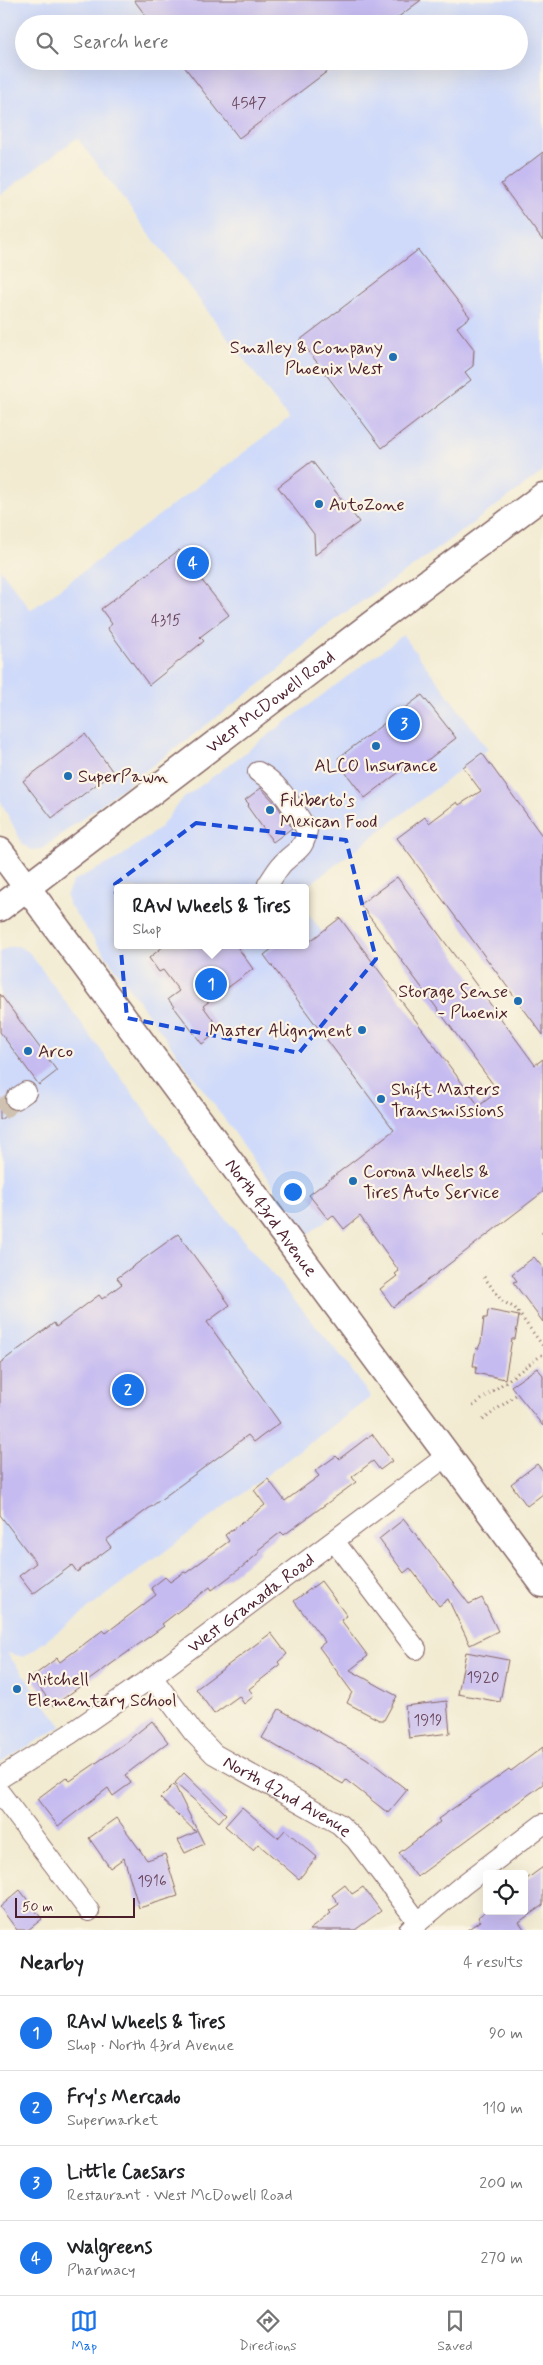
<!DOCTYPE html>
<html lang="en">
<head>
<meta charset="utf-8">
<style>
  body { margin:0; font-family:Mynerve,sans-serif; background:#f6f6f6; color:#202124 }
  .controls { position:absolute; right:15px; bottom:15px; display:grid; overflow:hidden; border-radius:5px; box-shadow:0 5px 20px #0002 }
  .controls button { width:45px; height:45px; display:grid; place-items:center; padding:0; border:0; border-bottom:1px solid #e0e0e0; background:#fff; color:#202124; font:25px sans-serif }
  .scale { position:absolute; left:15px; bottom:12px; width:120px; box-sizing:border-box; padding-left:5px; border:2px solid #4a1f2b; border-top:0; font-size:14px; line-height:18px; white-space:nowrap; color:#4a1f2b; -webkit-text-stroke:4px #fcf5e5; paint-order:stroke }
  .you { position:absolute; left:292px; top:1191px; width:18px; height:18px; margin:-12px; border:4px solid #fff; border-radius:50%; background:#1a73e8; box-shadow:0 0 0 8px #1a73e833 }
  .badge { display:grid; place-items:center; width:32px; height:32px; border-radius:50%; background:#1a73e8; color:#fff; font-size:16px; font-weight:700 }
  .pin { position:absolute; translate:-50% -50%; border:2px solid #fff; box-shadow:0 1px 5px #0006 }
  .popup { position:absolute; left:114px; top:884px; width:195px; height:65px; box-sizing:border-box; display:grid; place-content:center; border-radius:5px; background:#fff; filter:drop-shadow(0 1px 4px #0005); font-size:16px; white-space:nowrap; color:#757577 }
  .popup b { font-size:19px; color:#202124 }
  .popup::after { content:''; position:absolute; left:50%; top:100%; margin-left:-10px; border:10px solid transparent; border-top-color:#fff }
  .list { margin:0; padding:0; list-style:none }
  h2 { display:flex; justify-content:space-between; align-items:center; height:65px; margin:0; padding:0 20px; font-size:21px }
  h2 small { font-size:16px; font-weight:400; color:#757577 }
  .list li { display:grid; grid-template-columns:32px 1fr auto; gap:15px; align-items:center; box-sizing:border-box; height:75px; padding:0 20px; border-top:1px solid #e0e0e0 }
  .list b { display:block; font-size:19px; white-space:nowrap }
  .list p { margin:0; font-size:16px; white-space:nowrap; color:#757577 }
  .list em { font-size:16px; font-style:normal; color:#757577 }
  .icon { flex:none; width:28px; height:28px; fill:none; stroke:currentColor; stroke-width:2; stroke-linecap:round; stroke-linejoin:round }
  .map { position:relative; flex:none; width:543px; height:1930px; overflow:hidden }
  .search { position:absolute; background:#fff; box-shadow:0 5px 20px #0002; left:15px; right:15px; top:15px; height:55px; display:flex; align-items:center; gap:12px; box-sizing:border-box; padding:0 18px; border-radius:28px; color:#757577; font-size:19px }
  .sheet { height:365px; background:#fff }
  nav { display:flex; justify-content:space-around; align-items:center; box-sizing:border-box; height:70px; border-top:1px solid #e0e0e0; background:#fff; font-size:14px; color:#757577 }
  nav a { display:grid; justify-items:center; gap:2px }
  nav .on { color:#1a73e8 }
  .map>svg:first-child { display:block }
</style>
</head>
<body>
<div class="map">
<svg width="543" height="1930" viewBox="0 0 543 1930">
  <rect width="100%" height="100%" fill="#fcf5e5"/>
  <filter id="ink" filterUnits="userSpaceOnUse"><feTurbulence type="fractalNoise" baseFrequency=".02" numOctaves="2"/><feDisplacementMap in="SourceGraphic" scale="10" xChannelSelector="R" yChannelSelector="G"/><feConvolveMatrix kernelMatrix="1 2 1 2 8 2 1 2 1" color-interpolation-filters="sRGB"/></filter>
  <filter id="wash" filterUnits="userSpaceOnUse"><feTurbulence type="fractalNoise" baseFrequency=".0096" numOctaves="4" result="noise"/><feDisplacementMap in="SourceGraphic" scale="20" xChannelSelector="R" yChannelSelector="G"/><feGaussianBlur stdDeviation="1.12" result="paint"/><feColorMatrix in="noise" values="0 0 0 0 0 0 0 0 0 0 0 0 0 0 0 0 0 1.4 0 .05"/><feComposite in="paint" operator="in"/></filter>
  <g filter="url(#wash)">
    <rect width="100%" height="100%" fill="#f2ebd2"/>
    <!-- built -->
    <g fill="#cfdafa" fill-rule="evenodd">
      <path d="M0,0H543V472L408,570L320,630L279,670L42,849L32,850L23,845L0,800V569L31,610L289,419L77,138L0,195ZM24,24H519V61H24Z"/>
      <path d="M403,635L488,749L305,888H117V945H305V909L462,1121L308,1234L69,905L66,896L73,881L119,858L160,828L180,801Z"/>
      <path d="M12,946H18L29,952L219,1211L343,1358L371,1397L24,1657L7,1653L62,1726L0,1763V952Z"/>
    </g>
    <g id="blocks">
      <!-- building -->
      <g fill="#c6bbf0">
        <path d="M134,0H421L389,24H152Z"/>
        <path d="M180,61H341L239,138Z"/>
        <path d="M543,152V241L501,184Z"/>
        <path d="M418,250L470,317L457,327L474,349L473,366L465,372L471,380L382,448L300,340Z"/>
        <path d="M312,461L359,522L315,555L314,534L278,487Z"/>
        <path d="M179,550L184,558L195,550L207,565L196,573L229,615L200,637L204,641L149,685L107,628L112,624L101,609Z"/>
        <path d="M422,695L456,738L416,769L411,763L365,798L339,764L341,762L338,758Z"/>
        <path d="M85,734L113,772L52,818L23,781Z"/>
        <path d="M482,753L543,837V1035L397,838L425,817L429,823L457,802L459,805L481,791L463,767Z"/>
        <path d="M261,788L277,805L292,828L273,842L247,806L249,804L245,800Z"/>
        <path d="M397,877L535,1065L543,1059V1192L393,1307L380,1289L397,1276L395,1274L399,1271L360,1216L344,1229L333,1215L328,1219L309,1195L394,1130L264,955L277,945H305L340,918L479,1106L498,1091L360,904Z"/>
        <path d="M165,945H236L253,969L203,1006L220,1030L202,1044L168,999L179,991L163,970L159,972L149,958Z"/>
        <path d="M0,994L57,1071L39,1085L0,1032Z"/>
        <path d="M4,1099L7,1106L13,1110L0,1120V1102Z"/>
        <path d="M178,1234L230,1305L207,1322L280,1423L254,1442L248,1435L106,1540L111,1547L77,1572L72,1565L33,1594L19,1576L36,1563L0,1515V1363L54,1323L56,1327L99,1295L102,1299L122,1284L117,1278Z"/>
        <path d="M534,1257L543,1268V1322L513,1282L517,1281L512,1274Z"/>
        <path d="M488,1310L519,1316L515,1339H512L505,1379L475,1373L477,1366H473L476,1348L478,1349L481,1342L484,1318H487Z"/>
        <path d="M537,1368L543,1375V1426L511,1386Z"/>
        <path d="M372,1434L392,1461L380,1470L373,1461L352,1477L356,1482L284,1535L281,1532L258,1550L260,1552L241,1568L212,1590L210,1587L162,1624L164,1626L53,1706L32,1677L57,1658L60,1662L103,1630L106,1633L156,1595L151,1588L165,1577L170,1582L184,1572L186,1573L229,1541L225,1535L265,1505L254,1490L268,1479L285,1501L319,1476L315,1471L336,1456L339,1459Z"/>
        <path d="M537,1464L543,1471V1494L527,1506L511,1484Z"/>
        <path d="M404,1519L469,1604L482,1598L498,1631L470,1645L448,1599L439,1606L410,1568L404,1573L379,1539Z"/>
        <path d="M321,1581L347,1616L341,1620L368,1656L350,1670L397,1696L384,1720H379L347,1703L352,1692L319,1647L325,1642L294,1601Z"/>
        <path d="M271,1633L287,1654L278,1662L280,1665L249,1689L254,1696L244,1704L239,1696L214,1714L196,1689Z"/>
        <path d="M466,1652L508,1660L500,1702L458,1694Z"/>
        <path d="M447,1701L450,1733L409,1738L405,1706Z"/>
        <path d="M279,1709L366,1758L407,1790L388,1813L346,1780L343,1784L262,1738Z"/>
        <path d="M152,1721L168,1742L125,1775L131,1783L113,1796L108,1788L58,1826L37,1799L66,1777L70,1781L125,1743Z"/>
        <path d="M543,1747V1784L417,1877L399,1853L440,1822L438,1819L509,1769L511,1771Z"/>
        <path d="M184,1773L226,1814L219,1822L175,1783Z"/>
        <path d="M174,1784L204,1844L185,1853L178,1840L196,1832L160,1798Z"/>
        <path d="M242,1807L278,1838L285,1830L317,1857L299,1879L258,1844L253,1850L225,1826Z"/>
        <path d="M117,1818L147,1860L165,1854L178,1896L139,1908L124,1858L110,1868L89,1838Z"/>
        <path d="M543,1867V1905L519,1922L525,1930H467L480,1921L478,1917L486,1911H524V1881Z"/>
        <path d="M345,1885L352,1894L363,1887L381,1911L355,1930H309L331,1913L329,1911L339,1904L332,1895Z"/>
        <path d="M20,1890L42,1919L28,1930H17L0,1907Z"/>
      </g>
    </g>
  </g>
  <g filter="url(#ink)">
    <use href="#blocks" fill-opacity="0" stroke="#856665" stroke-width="1"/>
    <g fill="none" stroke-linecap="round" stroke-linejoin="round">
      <!-- minor-tunnel -->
      <path stroke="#d0c2b1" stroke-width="20" stroke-dasharray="20 10" stroke-linecap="butt" d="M0,1111L16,1099"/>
      <defs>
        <g id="minor">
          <path d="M258,772C281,784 294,810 307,830C304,849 298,849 285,861C278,867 274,876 268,884"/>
          <path d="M16,1099L26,1092"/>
          <path d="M334,1541L416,1649"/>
          <path id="s1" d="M152,1677L193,1732L214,1754L339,1824L356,1840L418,1922"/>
          <path id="s2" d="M0,1778L70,1734L152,1677L448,1455"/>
          <path d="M0,1793L89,1911"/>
          <path d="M409,1930L463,1885L543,1824"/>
        </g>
        <g id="major">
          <path id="s3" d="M0,851L543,1584"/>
          <path id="s4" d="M0,908L377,620L543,496"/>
        </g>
      </defs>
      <!-- minor casing -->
      <use href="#minor" stroke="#856665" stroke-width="22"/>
      <!-- major casing -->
      <use href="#major" stroke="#856665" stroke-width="29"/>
      <!-- path -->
      <g stroke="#856665" stroke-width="3" stroke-dasharray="1 4" stroke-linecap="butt">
        <path d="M542,1232L543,1233"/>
        <path d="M484,1277L502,1301L515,1308L543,1346"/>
        <path d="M473,1406L543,1354"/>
        <path d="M483,1420L517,1394"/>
      </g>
      <!-- minor -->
      <use href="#minor" stroke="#fff" stroke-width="20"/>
      <!-- major -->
      <use href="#major" stroke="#fff" stroke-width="26"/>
    </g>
  </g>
  <!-- marked area -->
  <path fill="none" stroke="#1d4ed8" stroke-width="4" stroke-dasharray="10 6" stroke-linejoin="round" d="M196,823L346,840L376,959L299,1053L127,1018L115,884Z"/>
  <!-- markers -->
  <g fill="#1f6fb2" stroke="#fcf5e5" stroke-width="2">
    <circle cx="393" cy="357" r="5"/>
    <circle cx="319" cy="504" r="5"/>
    <circle cx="376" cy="746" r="5"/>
    <circle cx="68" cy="776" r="5"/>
    <circle cx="270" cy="810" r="5"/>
    <circle cx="518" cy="1001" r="5"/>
    <circle cx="362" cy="1030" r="5"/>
    <circle cx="28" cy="1051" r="5"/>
    <circle cx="381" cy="1099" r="5"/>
    <circle cx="353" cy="1181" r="5"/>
    <circle cx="17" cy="1689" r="5"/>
  </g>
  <g text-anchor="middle" stroke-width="4.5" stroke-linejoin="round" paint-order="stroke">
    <!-- number labels -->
    <g font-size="15" fill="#69465c">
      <text x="249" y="108">4547</text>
      <text x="166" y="625">4315</text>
      <text x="483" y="1682">1920</text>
      <text x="428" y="1725">1919</text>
      <text x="152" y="1886">1916</text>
    </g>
    <!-- poi labels -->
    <g font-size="18" fill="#4a1f2b" stroke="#fcf5e5" text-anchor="start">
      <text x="383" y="353" text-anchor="end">Smalley &amp; Company<tspan x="383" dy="21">Phoenix West</tspan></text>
      <text x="329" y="510">AutoZone</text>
      <text x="376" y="771" text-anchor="middle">ALCO Insurance</text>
      <text x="78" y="782">SuperPawn</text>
      <text x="280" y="806">Filiberto's<tspan x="280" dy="21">Mexican Food</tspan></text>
      <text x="508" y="997" text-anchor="end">Storage Sense<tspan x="508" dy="21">- Phoenix</tspan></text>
      <text x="352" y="1036" text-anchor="end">Master Alignment</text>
      <text x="38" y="1057">Arco</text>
      <text x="391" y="1095">Shift Masters<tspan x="391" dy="21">Transmissions</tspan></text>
      <text x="363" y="1177">Corona Wheels &amp;<tspan x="363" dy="21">Tires Auto Service</tspan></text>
      <text x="27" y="1685">Mitchell<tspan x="27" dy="21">Elementary School</tspan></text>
    </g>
    <!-- street labels -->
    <g font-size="18" fill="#4a1f2b" stroke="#fcf5e5">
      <text dy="6" stroke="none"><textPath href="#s4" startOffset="340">West McDowell Road</textPath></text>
      <text dy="6" stroke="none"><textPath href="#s3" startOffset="456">North 43rd Avenue</textPath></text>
      <text dy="6" stroke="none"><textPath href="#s2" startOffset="306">West Granada Road</textPath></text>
      <text dy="6" stroke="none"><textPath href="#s1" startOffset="184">North 42nd Avenue</textPath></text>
    </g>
  </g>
</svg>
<div class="controls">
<button><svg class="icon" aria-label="locate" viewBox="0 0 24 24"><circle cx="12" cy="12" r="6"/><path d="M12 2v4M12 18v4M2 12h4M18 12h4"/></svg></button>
</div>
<div class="scale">50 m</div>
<div class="you"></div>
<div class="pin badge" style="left:211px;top:984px">1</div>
<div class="popup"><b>RAW Wheels &amp; Tires</b>Shop</div>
<div class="pin badge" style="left:128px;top:1390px">2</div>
<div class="pin badge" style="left:404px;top:724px">3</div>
<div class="pin badge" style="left:193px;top:563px">4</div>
<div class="search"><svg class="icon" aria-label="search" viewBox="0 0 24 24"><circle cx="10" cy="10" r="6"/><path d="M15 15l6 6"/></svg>Search here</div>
</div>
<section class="sheet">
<h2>Nearby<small>4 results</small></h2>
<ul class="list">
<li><span class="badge">1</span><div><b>RAW Wheels &amp; Tires</b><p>Shop · North 43rd Avenue</p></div><em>90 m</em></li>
<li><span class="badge">2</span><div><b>Fry's Mercado</b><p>Supermarket</p></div><em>110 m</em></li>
<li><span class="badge">3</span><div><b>Little Caesars</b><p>Restaurant · West McDowell Road</p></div><em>200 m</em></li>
<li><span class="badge">4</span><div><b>Walgreens</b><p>Pharmacy</p></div><em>270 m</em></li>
</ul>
</section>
<nav>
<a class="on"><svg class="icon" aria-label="map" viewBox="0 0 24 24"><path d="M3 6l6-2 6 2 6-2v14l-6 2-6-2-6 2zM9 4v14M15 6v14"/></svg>Map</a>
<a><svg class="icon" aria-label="directions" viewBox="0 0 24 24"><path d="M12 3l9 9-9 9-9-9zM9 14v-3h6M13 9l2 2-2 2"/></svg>Directions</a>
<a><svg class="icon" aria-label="saved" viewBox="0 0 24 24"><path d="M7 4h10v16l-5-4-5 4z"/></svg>Saved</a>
</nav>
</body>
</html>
